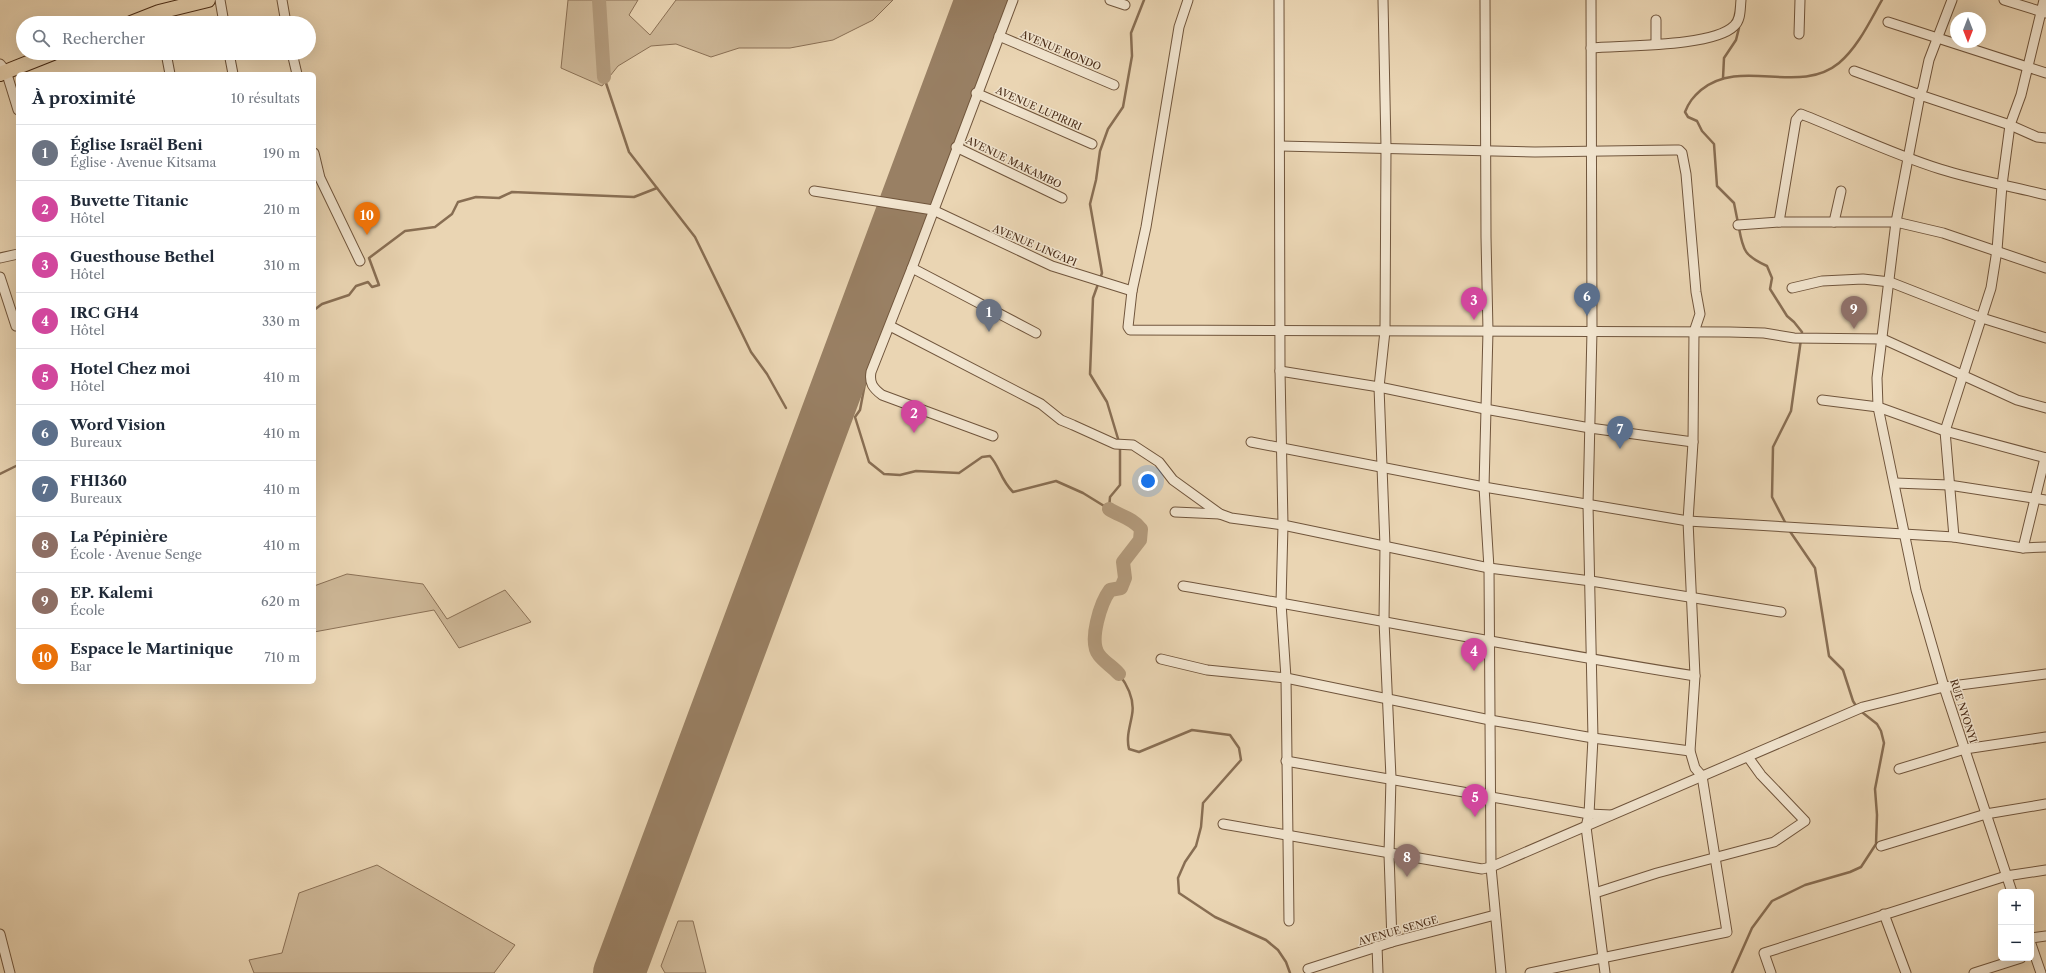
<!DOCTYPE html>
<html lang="fr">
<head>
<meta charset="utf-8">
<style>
  body { margin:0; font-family:"Libre Caslon Text",serif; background:#f2f2f3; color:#1f2937 }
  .controls { position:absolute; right:12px; bottom:12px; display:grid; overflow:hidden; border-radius:6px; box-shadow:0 4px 16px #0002 }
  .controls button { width:36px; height:36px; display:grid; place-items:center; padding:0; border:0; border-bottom:1px solid #e0e1e3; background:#fff; color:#1f2937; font:20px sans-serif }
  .compass { position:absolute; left:1950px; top:12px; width:36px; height:36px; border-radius:50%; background:#fff; box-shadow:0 4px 16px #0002; rotate:180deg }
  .you { position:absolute; left:1148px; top:481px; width:14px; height:14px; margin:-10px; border:3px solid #fff; border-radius:50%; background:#1a73e8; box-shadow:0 0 0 6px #1a73e833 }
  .badge { display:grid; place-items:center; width:26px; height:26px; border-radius:50%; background:#8f2418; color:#fff; font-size:13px; font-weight:700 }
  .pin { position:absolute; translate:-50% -33px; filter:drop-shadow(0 1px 2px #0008) }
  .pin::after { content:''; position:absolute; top:21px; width:14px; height:12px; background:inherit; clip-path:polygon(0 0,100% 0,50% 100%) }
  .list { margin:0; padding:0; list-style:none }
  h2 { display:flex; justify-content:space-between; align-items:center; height:52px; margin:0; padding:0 16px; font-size:17px }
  h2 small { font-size:13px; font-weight:400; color:#747a83 }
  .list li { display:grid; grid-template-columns:26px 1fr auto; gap:12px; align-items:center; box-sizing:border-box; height:56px; padding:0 16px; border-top:1px solid #e0e1e3 }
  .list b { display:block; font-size:15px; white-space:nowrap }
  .list p { margin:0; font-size:13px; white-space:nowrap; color:#747a83 }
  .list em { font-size:13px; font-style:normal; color:#747a83 }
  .icon { flex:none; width:22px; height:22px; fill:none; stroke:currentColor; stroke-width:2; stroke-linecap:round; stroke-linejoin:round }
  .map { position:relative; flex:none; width:2046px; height:973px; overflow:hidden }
  .search { position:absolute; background:#fff; box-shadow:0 4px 16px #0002; left:16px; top:16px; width:300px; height:44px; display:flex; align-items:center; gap:10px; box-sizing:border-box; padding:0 14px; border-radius:22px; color:#747a83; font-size:15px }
  .panel { position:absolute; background:#fff; box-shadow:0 4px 16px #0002; left:16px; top:72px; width:300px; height:612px; border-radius:6px }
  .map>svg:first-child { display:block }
</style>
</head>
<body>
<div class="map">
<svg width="2046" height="973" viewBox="0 0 2046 973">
  <rect width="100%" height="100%" fill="#ead5b3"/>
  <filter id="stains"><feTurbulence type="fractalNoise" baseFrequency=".005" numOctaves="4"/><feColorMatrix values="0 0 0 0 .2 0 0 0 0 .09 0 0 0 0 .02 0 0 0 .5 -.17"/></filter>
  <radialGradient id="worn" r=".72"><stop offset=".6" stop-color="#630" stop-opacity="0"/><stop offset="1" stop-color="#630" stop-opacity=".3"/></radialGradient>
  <!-- green -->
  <g fill="#ceb898" stroke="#8b7156">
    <path d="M568,0H638L629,15L650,35L676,0H893L873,20L833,40L790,48H739L711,57L676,44L651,46L618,66L602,86L561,68Z"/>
    <path d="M347,574L423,584L447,619L505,590L531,622L459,648L434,610L314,632V586Z"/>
    <path d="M377,865L515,945L494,973H254L249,960L282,953L299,893Z"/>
    <path d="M678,921H693L706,973H665L661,966Z"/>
  </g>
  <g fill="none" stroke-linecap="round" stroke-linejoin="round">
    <!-- stream -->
    <g stroke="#886e53" stroke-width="2.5">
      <path d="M604,77L629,152L695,237L751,352L767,374L786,408"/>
      <path d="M1723,78L1724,58L1736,40L1739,28"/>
      <path d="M934,198L1007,0"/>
      <path d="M1738,223L1734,203L1717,186L1714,144L1702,131L1697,121L1688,117L1685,112C1689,102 1693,97 1701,90C1741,57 1799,96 1839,63C1858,47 1870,21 1882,0"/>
      <path d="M1739,228C1743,251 1745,256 1767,266L1772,278L1770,289L1787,316L1794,322L1802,332L1791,411L1773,447L1772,497L1786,524"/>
      <path d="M314,310L322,304L349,295L356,286L368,282L372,287L379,285L369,258L405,231L435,227L452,214L458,202L476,197L499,198L512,192L634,197L657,188"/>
      <path d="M867,373L860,410L855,417L869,462L884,474L900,475L916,471L959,473L982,457L990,456C1000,467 1000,479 1013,492L1056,481L1083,493L1109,509L1110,497L1120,485V447"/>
      <path d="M1119,442L1107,402L1090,374L1093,298L1102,273L1090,204L1096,180L1100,151L1108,129L1123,107L1132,56L1131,33L1144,0"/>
      <path d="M0,474L18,465"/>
      <path d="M1119,674C1128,686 1135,700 1132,715C1130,727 1126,737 1129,749L1139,752L1192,730L1230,735L1239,748L1241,760L1203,803L1201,827L1196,846L1185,862L1178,878L1179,893L1215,917L1266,940L1278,950L1286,962L1290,973"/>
      <path d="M1732,973L1752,928L1772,901L1805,885L1850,872L1861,867L1876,844L1877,815L1875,789L1884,743L1881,731L1877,724L1858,709L1853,701L1843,670L1829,656L1815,568L1789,530"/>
    </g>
    <!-- river -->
    <g stroke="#b39b7d" stroke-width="14">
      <path d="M599,0L604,77"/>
      <path d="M1109,509C1120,516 1133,518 1141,529L1140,540L1123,562L1125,578L1121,588L1110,590C1101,602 1088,641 1099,655C1104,662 1113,667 1119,674"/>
    </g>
    <!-- runway -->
    <path stroke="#998064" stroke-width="52" d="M619,973L981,0"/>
    <defs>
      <g id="minor">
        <path d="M220,0L224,23"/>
        <path d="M282,0L286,23"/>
        <path d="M1110,0L1125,5"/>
        <path d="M1188,0L1179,27L1146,227L1132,291L1128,327L1130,330L1730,332L1764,333L1794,338L1883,339L2017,400L2046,408"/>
        <path d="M1279,0L1280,371L1283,525L1281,603L1286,678L1289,921"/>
        <path d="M1383,0L1386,147L1385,331L1379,387L1385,546L1384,621L1391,778L1389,854L1392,942"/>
        <path d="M1485,0L1486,237L1488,331L1484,487L1489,568L1491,867L1501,973"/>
        <path d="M1591,0L1592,331L1588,505L1593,738L1589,814L1586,827L1605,973"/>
        <path d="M2004,0L2046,13"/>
        <path d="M1888,22L2046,73"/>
        <path d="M1799,34L1800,0"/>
        <path d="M999,36L1114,85"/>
        <path d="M1656,43V20"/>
        <path d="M1591,48C1623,45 1713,47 1734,26C1741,20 1740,9 1741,0"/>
        <path d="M166,53L170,74"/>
        <path d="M229,53L233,74"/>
        <path d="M292,53L297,74"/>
        <path d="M0,64L6,71L18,110"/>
        <path d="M1854,71L1920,95L1923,88L1929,60L1952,0"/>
        <path d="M976,93L1092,144"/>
        <path d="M1280,146L1535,152L1675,150H1679L1682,153L1686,174L1696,292L1700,314L1694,332L1693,442L1688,521L1695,676L1690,751L1695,768L1702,776L1727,932L1530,973"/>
        <path d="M956,147L1062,198"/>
        <path d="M314,153L320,178L360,261"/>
        <path d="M814,191L933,210L1052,266L1132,291"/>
        <path d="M1779,222L1796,120L1801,114C1847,132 1892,154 1940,169C1975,180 2010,186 2046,195"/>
        <path d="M1834,222L1841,191"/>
        <path d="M1738,225L1779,222H1896L1943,233L2046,268"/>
        <path d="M0,258L18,254"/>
        <path d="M912,268L1036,333"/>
        <path d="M0,277L16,326"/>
        <path d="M1792,288L1822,281L1863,279L1890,282L1982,318L2046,338"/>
        <path d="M890,326L1041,404L1061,420L1073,425L1115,444L1133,445L1159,462L1173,480L1220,514L1231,518L1283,525L1489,568L1591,581L1781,612"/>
        <path d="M1280,371L1379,387L1485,409L1590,428L1693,442"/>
        <path d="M1822,400L1878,407L1945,431L2046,458"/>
        <path d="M993,436L882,395C873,388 869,383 871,372L912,268L1013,0"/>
        <path d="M1251,442L1484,487L1688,521L1954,537L2023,548L2046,547"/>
        <path d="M1895,483L1949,485L2046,500"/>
        <path d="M1175,512L1220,514"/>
        <path d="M1954,537L1945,431L1991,288L1997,250L2002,185L2010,125L2021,95L2044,0"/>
        <path d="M2023,548L2045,458"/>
        <path d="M1183,586C1354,615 1524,649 1695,676"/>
        <path d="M1161,659L1207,670L1286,678L1490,720L1593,738L1690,751"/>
        <path d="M1286,761L1589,814L1611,815"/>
        <path d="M1899,769L1965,749L2046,737"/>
        <path d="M1223,824L1482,869L1491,867L1863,707L1944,687L2046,674"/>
        <path d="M1881,846L1986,814L2046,804"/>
        <path d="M2012,892L1944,687L1916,590L1878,407L1877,378L1896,222L1920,95L2010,125L2037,137L2046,138"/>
        <path d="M1595,893L1657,873L1774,842L1805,821L1761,775L1748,757"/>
        <path d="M1884,914L1906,973"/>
        <path d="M0,934L10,973"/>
        <path d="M2031,938L2046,936"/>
        <path d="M2031,944L2041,973"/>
        <path d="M1377,946L1378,973"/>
        <path d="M1308,969L1392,942L1495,915"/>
        <path d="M1771,973L1764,953L2006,876L2046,870"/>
        <path d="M1974,973L2021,958"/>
      </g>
      <g id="highway">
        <path d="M131,23L159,12L208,0"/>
        <path d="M0,74L53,53"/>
      </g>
    </defs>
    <!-- minor casing -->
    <use href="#minor" stroke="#70553c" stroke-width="11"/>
    <!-- highway casing -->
    <use href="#highway" stroke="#482a15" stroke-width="16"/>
    <!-- minor -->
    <use href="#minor" stroke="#f1e4ce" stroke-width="9"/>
    <!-- highway -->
    <use href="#highway" stroke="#ead5b3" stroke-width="14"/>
  </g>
  <g text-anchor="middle" stroke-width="3" stroke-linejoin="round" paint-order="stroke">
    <!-- street labels -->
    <g font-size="10" fill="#482a15" stroke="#f1e4ce">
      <text transform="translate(1061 50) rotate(23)" y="4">AVENUE RONDO</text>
      <text transform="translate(1039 108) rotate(24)" y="4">AVENUE LUPIRIRI</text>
      <text transform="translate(1014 162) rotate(26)" y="4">AVENUE MAKAMBO</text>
      <text transform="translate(1035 245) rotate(23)" y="4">AVENUE LINGAPI</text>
      <text transform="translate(1964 711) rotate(72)" y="4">RUE NYONYI</text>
      <text transform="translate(1398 930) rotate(-16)" y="4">AVENUE SENGE</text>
    </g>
  </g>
  <rect width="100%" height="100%" filter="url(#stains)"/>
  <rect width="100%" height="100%" fill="url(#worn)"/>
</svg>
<div class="controls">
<button>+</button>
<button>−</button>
</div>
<svg class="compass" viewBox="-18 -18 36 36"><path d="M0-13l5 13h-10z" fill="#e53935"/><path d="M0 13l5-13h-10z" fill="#747a83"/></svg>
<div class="you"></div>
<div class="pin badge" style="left:989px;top:332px;background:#6b7280">1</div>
<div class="pin badge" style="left:914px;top:433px;background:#d1479c">2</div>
<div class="pin badge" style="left:1474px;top:320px;background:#d1479c">3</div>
<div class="pin badge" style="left:1474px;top:671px;background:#d1479c">4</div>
<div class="pin badge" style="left:1475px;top:817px;background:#d1479c">5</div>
<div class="pin badge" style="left:1587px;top:316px;background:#5c6f8a">6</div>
<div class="pin badge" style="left:1620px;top:449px;background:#5c6f8a">7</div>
<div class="pin badge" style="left:1407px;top:877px;background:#8d6e63">8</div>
<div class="pin badge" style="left:1854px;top:329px;background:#8d6e63">9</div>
<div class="pin badge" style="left:367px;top:235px;background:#e8710a">10</div>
<div class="search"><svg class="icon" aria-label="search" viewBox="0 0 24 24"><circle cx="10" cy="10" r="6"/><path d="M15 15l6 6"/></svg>Rechercher</div>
<section class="panel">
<h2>À proximité<small>10 résultats</small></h2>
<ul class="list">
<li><span class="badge" style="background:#6b7280">1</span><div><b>Église Israël Beni</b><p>Église · Avenue Kitsama</p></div><em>190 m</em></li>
<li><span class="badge" style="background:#d1479c">2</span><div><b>Buvette Titanic</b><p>Hôtel</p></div><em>210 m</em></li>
<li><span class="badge" style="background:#d1479c">3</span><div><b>Guesthouse Bethel</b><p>Hôtel</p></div><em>310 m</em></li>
<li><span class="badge" style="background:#d1479c">4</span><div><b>IRC GH4</b><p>Hôtel</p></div><em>330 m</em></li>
<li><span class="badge" style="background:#d1479c">5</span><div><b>Hotel Chez moi</b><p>Hôtel</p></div><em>410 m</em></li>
<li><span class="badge" style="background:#5c6f8a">6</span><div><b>Word Vision</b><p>Bureaux</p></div><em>410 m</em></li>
<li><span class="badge" style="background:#5c6f8a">7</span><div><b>FHI360</b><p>Bureaux</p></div><em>410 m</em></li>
<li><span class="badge" style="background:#8d6e63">8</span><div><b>La Pépinière</b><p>École · Avenue Senge</p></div><em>410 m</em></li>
<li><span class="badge" style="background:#8d6e63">9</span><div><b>EP. Kalemi</b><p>École</p></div><em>620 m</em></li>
<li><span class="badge" style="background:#e8710a">10</span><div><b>Espace le Martinique</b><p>Bar</p></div><em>710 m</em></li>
</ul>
</section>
</div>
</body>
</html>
